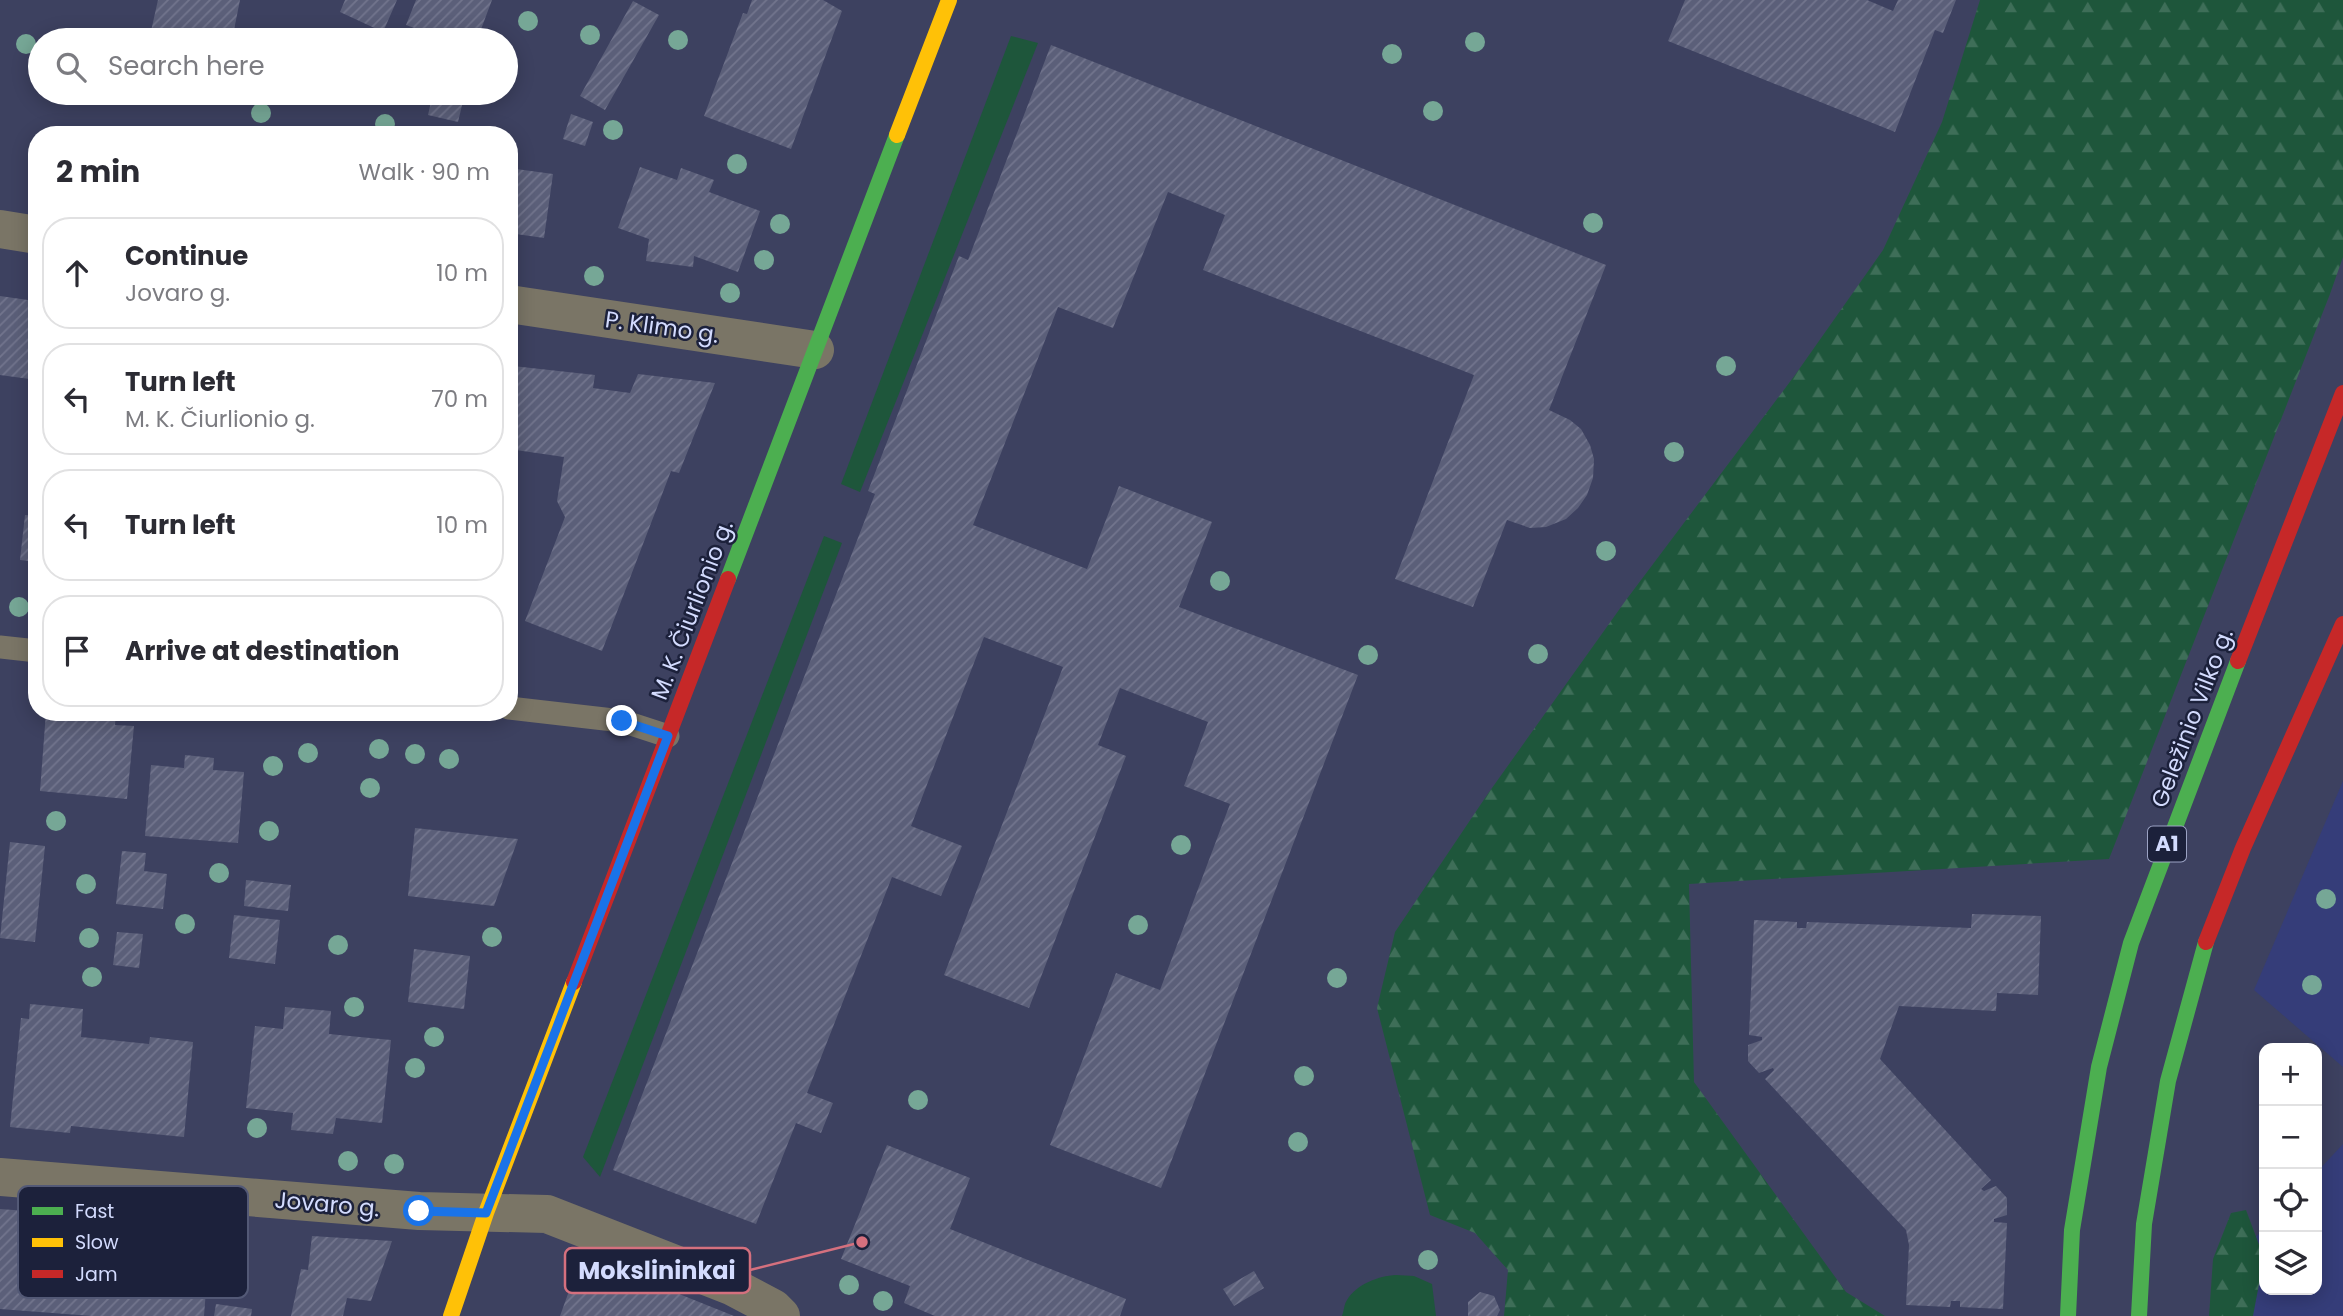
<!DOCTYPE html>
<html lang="en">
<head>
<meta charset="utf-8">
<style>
  body { margin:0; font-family:Poppins,sans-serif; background:#f2f2f3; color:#2b2b33 }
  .controls { position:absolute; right:21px; bottom:21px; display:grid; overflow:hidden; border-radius:14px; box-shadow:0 4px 18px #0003 }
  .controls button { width:63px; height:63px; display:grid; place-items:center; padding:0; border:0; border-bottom:2px solid #e1e1e2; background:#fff; color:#2b2b33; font:35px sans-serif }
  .stop { position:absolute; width:21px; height:21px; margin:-16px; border:5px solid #1a73e8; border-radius:50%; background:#fff }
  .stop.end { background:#1a73e8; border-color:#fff; box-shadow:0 2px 7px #0008 }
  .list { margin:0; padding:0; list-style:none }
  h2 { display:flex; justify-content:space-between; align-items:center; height:91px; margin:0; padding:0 28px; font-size:30px }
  h2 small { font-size:23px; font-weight:400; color:#7c7c81 }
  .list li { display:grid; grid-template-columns:46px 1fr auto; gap:21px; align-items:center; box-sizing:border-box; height:112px; margin:0 14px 14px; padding:0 14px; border:2px solid #e1e1e2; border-radius:28px }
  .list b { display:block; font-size:26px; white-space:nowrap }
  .list p { margin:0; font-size:23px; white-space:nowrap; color:#7c7c81 }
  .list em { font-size:23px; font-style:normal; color:#7c7c81 }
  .icon { flex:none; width:38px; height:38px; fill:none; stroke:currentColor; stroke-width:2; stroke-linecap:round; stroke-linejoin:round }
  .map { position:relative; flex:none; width:2343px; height:1316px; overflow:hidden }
  .search { position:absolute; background:#fff; box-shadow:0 4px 18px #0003; left:28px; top:28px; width:490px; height:77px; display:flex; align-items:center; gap:18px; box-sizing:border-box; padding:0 24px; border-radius:38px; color:#7c7c81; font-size:26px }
  .panel { position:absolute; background:#fff; box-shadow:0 4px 18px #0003; left:28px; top:126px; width:490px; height:595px; border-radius:28px }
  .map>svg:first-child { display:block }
</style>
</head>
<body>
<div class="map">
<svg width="2343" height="1316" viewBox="0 0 2343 1316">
  <defs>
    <pattern id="forest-firs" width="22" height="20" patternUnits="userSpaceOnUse" patternTransform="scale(1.75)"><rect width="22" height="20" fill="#1e563b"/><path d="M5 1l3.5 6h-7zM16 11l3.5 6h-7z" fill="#3e6e58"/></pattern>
    <pattern id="building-hatch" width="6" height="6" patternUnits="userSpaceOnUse" patternTransform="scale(1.75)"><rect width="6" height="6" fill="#5b5f79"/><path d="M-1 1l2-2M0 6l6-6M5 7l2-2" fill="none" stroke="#72758d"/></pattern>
  </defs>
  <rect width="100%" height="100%" fill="#3d4160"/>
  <!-- built -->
  <g fill="#353d79">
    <path d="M2343,781V1067L2254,990Z"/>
    <path d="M2343,1144V1316H2226L2227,1268L2264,1228V1290H2317V1172Z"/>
  </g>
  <!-- green -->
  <g fill="#1e563b">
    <path d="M1011,36L1038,43L860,492L841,484Z"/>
    <path d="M824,536L842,543L600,1177L583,1157Z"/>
    <path d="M1396,1275L1414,1276L1432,1284L1436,1316H1342C1344,1311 1344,1304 1347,1300C1357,1284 1378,1276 1396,1275Z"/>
  </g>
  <!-- forest -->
  <g fill="url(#forest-firs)">
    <path d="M1980,0H2343V257L2330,294L2109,859L1689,884L1694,1082L1846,1292L1885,1316H1504L1508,1270L1475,1233L1430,1215L1377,1008L1395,932L1487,795L1626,600L1795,375L1883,250L1942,122Z"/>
    <path d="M2246,1210L2264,1258L2253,1316H2209L2213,1259L2231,1213Z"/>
  </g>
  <!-- building -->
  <g fill="url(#building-hatch)">
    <path d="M158,0H240L232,40H149Z"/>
    <path d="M345,0H397L383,32L340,12Z"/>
    <path d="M416,0H492L477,40H447L406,25Z"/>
    <path d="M752,0H823L842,11L791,149L704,116L743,13L747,14Z"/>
    <path d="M1685,0H1867L1893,11L1898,0H1956L1943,33L1935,30L1895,132L1668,41Z"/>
    <path d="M633,1L659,15L605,110L580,96Z"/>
    <path d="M1051,45L1606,265L1549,410L1570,420L1581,429L1590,445L1594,459L1593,478L1587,495L1578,508L1566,519L1546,527L1530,528L1507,520L1473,607L1395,579L1474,375L1203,270L1225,215L1168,192L1113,328L1058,307L973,525L1087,569L1119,486L1212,522L1179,607L1358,675L1161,1188L1050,1145L1116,973L1160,990L1230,804L1184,786L1208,722L1120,688L1098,745L1126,756L1029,1008L944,975L1063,667L984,637L911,826L962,846L941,896L892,877L807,1093L833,1103L821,1133L796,1123L756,1224L613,1170L875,494L868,491L959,256L968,260Z"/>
    <path d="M433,93H465L458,122L428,115Z"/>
    <path d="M571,114L593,122L585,146L563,139Z"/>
    <path d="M640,167L677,180L681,168L714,180L709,192L760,211L738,272L694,256L693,267L646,261L649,239L618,228Z"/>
    <path d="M509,168L553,174L544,238L509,233Z"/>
    <path d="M0,296L35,301L30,335L37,336V380L0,375Z"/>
    <path d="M513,366L595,375L593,388L630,393L638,374L715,383L679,473L671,471L602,651L525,621L565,517L557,501L564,457L509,449V391Z"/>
    <path d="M25,515L37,516V562L20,560Z"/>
    <path d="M46,712H116L115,725L134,726L127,799L40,791Z"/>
    <path d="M185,755L214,758L213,770L244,772L238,843L145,836L151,765L184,768Z"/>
    <path d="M415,828L518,839L494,906L408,896Z"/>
    <path d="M10,842L45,846L35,942L0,938Z"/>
    <path d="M122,851L146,853L144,871L167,874L163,909L116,904Z"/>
    <path d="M246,880L291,885L288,911L244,906Z"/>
    <path d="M1972,914L2041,916L2038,995L1997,993L1996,1011L1899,1006L1880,1059L1991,1180L1981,1189L1984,1191L1996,1186L2007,1198V1215L1994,1219V1222L2007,1223L2003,1309L1960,1307V1301H1951L1950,1307L1906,1305L1909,1245L1906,1230L1765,1079L1774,1070L1773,1068L1759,1073L1748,1061V1045L1762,1040V1037L1749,1035L1754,920L1797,922V928H1806L1807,922L1971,928Z"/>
    <path d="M234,915L280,920L275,964L229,958Z"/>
    <path d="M117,932L143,934L139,968L113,965Z"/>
    <path d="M414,949L470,956L464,1009L408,1002Z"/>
    <path d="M30,1004L83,1009L81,1037L149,1044L150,1037L193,1042L184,1137L71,1126L70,1133L10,1127L21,1018L29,1019Z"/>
    <path d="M285,1007L331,1011L329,1034L391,1040L382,1123L336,1118L333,1134L291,1130L293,1113L246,1108L255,1026L283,1029Z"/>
    <path d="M887,1145L970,1178L950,1229L1126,1299L1120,1316H935L904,1303L910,1286L841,1259Z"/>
    <path d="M0,1209L211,1225L209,1257L228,1259L227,1279L207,1277L204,1316H92L0,1309Z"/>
    <path d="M312,1236L392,1241L371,1301L347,1298L343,1316H291L301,1269L308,1270Z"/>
    <path d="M582,1255L734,1316H560Z"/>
    <path d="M1254,1271L1264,1288L1234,1306L1223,1289Z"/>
    <path d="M1480,1292L1494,1296L1500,1310L1497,1316H1468V1302Z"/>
    <path d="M216,1304L252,1309L251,1316H214Z"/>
  </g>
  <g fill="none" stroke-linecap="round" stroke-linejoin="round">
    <!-- lane -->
    <g stroke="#7a7566" stroke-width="23">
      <path d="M0,647L37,651"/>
      <path d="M509,708L622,721L668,736"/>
    </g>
    <!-- street -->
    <g stroke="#7a7566" stroke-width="38">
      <path d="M0,229L37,235"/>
      <path d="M509,304L815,350"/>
      <path d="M0,1177L419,1211L547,1214L731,1286L773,1308L781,1316"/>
    </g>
    <!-- fast -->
    <g stroke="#4caf50" stroke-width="16">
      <path d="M728,579L897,135"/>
      <path d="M2068,1316L2072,1230L2099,1067L2131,943L2238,661"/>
      <path d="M2139,1316L2144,1224L2168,1081L2206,942"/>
    </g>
    <!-- slow -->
    <g stroke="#ffc107" stroke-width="16">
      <path d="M897,135L949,0"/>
      <path d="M451,1316L486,1213L574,982"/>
    </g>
    <!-- jam -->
    <g stroke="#c62828" stroke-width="16">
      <path d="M2238,661L2343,393"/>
      <path d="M2206,942L2243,848L2343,624"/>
      <path d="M574,982L728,579"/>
    </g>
  </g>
  <!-- trees -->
  <g fill="#76a796">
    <circle cx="528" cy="21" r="10"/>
    <circle cx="590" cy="35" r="10"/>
    <circle cx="678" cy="40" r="10"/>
    <circle cx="1475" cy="42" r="10"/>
    <circle cx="26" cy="44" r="10"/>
    <circle cx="1392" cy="54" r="10"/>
    <circle cx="1433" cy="111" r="10"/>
    <circle cx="261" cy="113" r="10"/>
    <circle cx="385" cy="124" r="10"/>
    <circle cx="613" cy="130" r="10"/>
    <circle cx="737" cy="164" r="10"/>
    <circle cx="1593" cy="223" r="10"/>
    <circle cx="780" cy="224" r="10"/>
    <circle cx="764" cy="260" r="10"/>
    <circle cx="594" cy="276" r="10"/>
    <circle cx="730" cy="293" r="10"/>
    <circle cx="1726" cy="366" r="10"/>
    <circle cx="1674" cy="452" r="10"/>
    <circle cx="1606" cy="551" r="10"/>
    <circle cx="1220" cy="581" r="10"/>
    <circle cx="19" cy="607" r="10"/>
    <circle cx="1538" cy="654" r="10"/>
    <circle cx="1368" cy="655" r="10"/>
    <circle cx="379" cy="749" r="10"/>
    <circle cx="308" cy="753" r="10"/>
    <circle cx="415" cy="754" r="10"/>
    <circle cx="449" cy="759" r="10"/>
    <circle cx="273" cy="766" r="10"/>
    <circle cx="370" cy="788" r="10"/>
    <circle cx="56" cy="821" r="10"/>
    <circle cx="269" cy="831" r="10"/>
    <circle cx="1181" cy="845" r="10"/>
    <circle cx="219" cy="873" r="10"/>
    <circle cx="86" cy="884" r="10"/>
    <circle cx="2326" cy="899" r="10"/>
    <circle cx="185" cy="924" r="10"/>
    <circle cx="1138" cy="925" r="10"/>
    <circle cx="492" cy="937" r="10"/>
    <circle cx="89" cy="938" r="10"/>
    <circle cx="338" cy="945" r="10"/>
    <circle cx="92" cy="977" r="10"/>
    <circle cx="1337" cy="978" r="10"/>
    <circle cx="2312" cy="985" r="10"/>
    <circle cx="354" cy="1007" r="10"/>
    <circle cx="434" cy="1037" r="10"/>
    <circle cx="415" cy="1068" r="10"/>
    <circle cx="1304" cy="1076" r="10"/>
    <circle cx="918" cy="1100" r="10"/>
    <circle cx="257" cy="1128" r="10"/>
    <circle cx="1298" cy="1142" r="10"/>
    <circle cx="348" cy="1161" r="10"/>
    <circle cx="394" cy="1164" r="10"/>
    <circle cx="1428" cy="1260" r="10"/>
    <circle cx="849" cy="1285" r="10"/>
    <circle cx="883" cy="1301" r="10"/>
  </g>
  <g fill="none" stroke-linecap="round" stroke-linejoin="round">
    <!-- route -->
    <path stroke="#1a73e8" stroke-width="9" d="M419,1211L486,1213L668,736L622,721"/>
  </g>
  <g text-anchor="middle" stroke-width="5" stroke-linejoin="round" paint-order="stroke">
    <!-- shield labels -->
    <rect fill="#1c213b" stroke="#9ca3c4" stroke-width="2" x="2148" y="826.5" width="38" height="35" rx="5"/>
    <g font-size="21" font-weight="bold" fill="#d3dbfe">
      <text x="2167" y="851">A1</text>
    </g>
    <!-- street labels -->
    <g font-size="23" fill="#d3dbfe" stroke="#1c213b">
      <text transform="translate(662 327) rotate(8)" y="8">P. Klimo g.</text>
      <text transform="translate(692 610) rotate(-69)" y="8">M. K. Čiurlionio g.</text>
      <text transform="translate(2192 718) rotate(-69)" y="8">Geležinio Vilko g.</text>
      <text transform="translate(327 1204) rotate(5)" y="8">Jovaro g.</text>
    </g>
  </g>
  <!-- legend -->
  <rect x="18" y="1186" width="230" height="112" rx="10" fill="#1c213b" stroke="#535976" stroke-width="2"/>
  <rect x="32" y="1207" width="31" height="8" fill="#4caf50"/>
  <rect x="32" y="1238" width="31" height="9" fill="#ffc107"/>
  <rect x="32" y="1270" width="31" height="8" fill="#c62828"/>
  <g font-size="19" fill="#d3dbfe">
    <text x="75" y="1218">Fast</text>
    <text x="75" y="1249">Slow</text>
    <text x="75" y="1281">Jam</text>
  </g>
  <!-- callouts -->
  <path fill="none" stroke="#d5707e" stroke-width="2.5" d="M862 1242L750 1270"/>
  <circle fill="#d5707e" stroke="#1c213b" stroke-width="2.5" cx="862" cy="1242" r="7"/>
  <rect fill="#1c213b" stroke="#d5707e" stroke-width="2.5" x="565" y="1248" width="185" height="45" rx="7"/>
  <g font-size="24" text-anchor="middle" font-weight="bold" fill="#d3dbfe">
    <text x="657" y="1279">Mokslininkai</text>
  </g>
</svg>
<div class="controls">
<button>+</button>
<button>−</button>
<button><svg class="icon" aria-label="locate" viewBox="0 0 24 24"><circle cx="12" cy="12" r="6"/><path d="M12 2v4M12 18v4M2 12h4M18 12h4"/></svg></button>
<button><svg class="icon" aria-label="layers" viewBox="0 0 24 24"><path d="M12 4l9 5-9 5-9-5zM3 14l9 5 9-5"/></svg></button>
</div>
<div class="stop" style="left:419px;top:1211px"></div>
<div class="stop end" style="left:622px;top:721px"></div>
<div class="search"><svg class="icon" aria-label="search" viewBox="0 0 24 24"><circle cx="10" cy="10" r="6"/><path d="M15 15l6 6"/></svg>Search here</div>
<section class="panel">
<h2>2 min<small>Walk · 90 m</small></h2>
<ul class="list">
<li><svg class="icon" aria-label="ahead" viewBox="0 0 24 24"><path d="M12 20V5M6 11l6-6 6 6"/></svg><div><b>Continue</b><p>Jovaro g.</p></div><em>10 m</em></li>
<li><svg class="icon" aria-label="left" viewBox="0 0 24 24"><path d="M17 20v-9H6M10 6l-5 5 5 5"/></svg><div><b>Turn left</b><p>M. K. Čiurlionio g.</p></div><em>70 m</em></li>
<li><svg class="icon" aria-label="left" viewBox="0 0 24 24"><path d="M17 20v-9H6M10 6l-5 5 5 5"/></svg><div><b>Turn left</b></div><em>10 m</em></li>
<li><svg class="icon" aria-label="arrive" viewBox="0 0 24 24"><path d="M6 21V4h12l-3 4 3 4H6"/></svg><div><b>Arrive at destination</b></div></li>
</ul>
</section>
</div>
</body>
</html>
